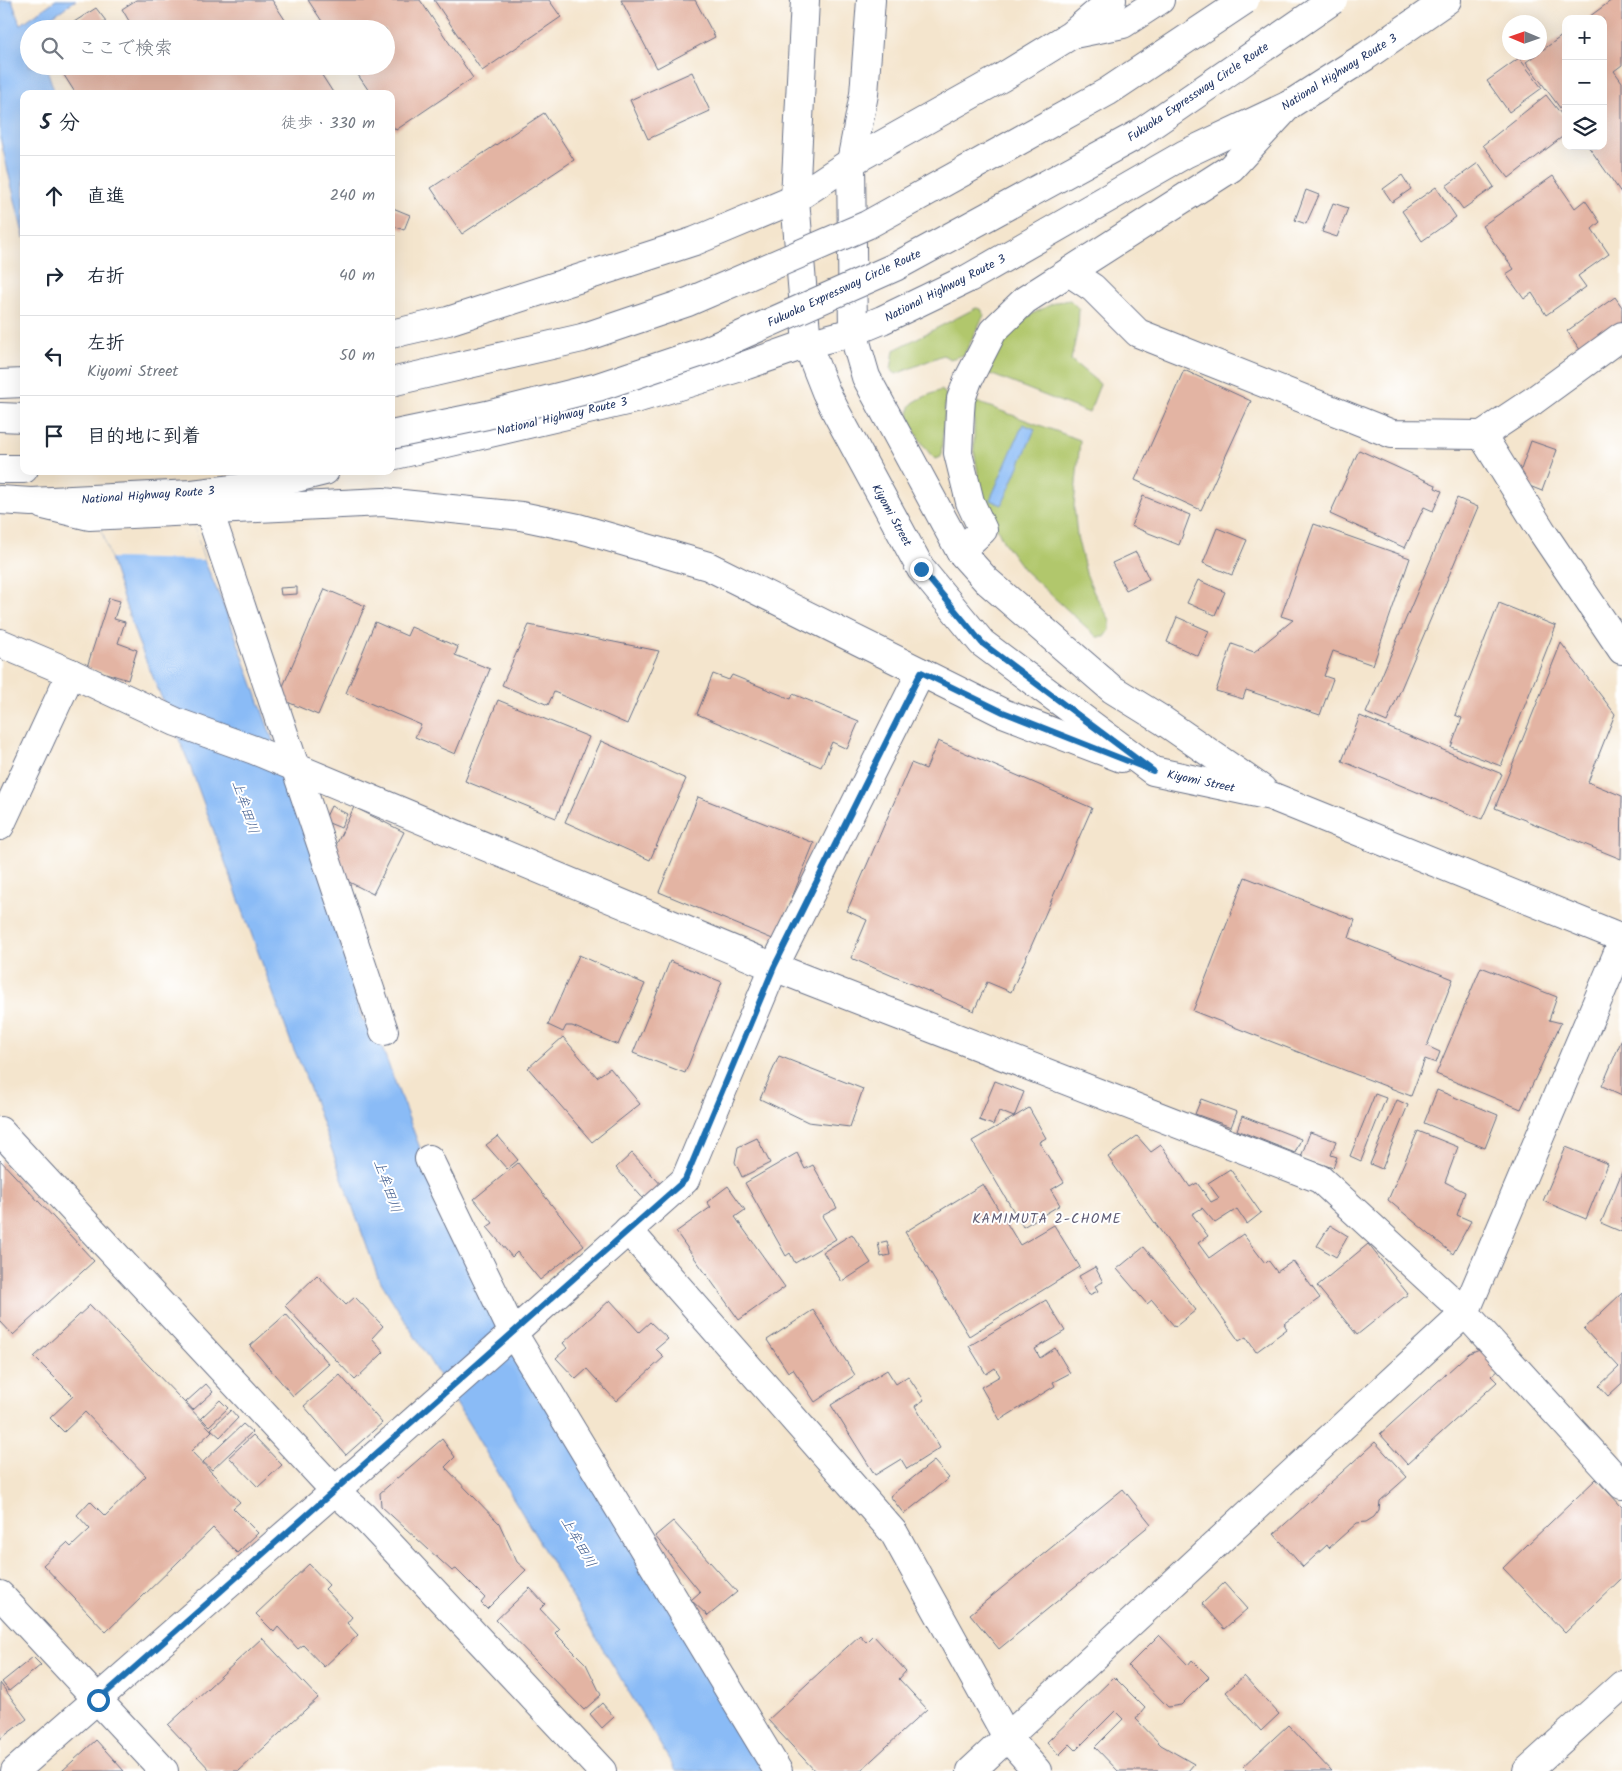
<!DOCTYPE html>
<html lang="ja">
<head>
<meta charset="utf-8">
<style>
  body { margin:0; font-family:Kalam,"Klee One",sans-serif; background:#f6f6f7; color:#1f2937 }
  .controls { position:absolute; right:15px; top:15px; display:grid; overflow:hidden; border-radius:10px; box-shadow:0 5px 20px #0002 }
  .controls button { width:45px; height:45px; display:grid; place-items:center; padding:0; border:0; border-bottom:1px solid #e0e1e3; background:#fff; color:#1f2937; font:25px sans-serif }
  .compass { position:absolute; left:1502px; top:15px; width:45px; height:45px; border-radius:50%; background:#fff; box-shadow:0 5px 20px #0002; rotate:272deg }
  .stop { position:absolute; width:15px; height:15px; margin:-11px; border:4px solid #1f6fb2; border-radius:50%; background:#fff }
  .stop.end { background:#1f6fb2; border-color:#fff; box-shadow:0 1px 5px #0008 }
  .list { margin:0; padding:0; list-style:none }
  h2 { display:flex; justify-content:space-between; align-items:center; height:65px; margin:0; padding:0 20px; font-size:21px }
  h2 small { font-size:16px; font-weight:400; color:#747a83 }
  .list li { display:grid; grid-template-columns:32px 1fr auto; gap:15px; align-items:center; box-sizing:border-box; height:80px; padding:0 20px; border-top:1px solid #e0e1e3 }
  .list b { display:block; font-size:19px; white-space:nowrap }
  .list p { margin:0; font-size:16px; white-space:nowrap; color:#747a83 }
  .list em { font-size:16px; font-style:normal; color:#747a83 }
  .icon { flex:none; width:28px; height:28px; fill:none; stroke:currentColor; stroke-width:2; stroke-linecap:round; stroke-linejoin:round }
  .map { position:relative; flex:none; width:1622px; height:1771px; overflow:hidden }
  .search { position:absolute; background:#fff; box-shadow:0 5px 20px #0002; left:20px; top:20px; width:375px; height:55px; display:flex; align-items:center; gap:12px; box-sizing:border-box; padding:0 18px; border-radius:28px; color:#747a83; font-size:19px }
  .panel { position:absolute; background:#fff; box-shadow:0 5px 20px #0002; left:20px; top:90px; width:375px; height:385px; border-radius:10px }
  .map>svg:first-child { display:block }
</style>
</head>
<body>
<div class="map">
<svg width="1622" height="1771" viewBox="0 0 1622 1771">
  <rect width="100%" height="100%" fill="#fff"/>
  <filter id="ink" filterUnits="userSpaceOnUse"><feTurbulence type="fractalNoise" baseFrequency=".02" numOctaves="2"/><feDisplacementMap in="SourceGraphic" scale="10" xChannelSelector="R" yChannelSelector="G"/><feConvolveMatrix kernelMatrix="1 2 1 2 8 2 1 2 1" color-interpolation-filters="sRGB"/></filter>
  <filter id="wash" filterUnits="userSpaceOnUse"><feTurbulence type="fractalNoise" baseFrequency=".0096" numOctaves="4" result="noise"/><feDisplacementMap in="SourceGraphic" scale="20" xChannelSelector="R" yChannelSelector="G"/><feGaussianBlur stdDeviation="1.12" result="paint"/><feColorMatrix in="noise" values="0 0 0 0 0 0 0 0 0 0 0 0 0 0 0 0 0 1.4 0 .05"/><feComposite in="paint" operator="in"/></filter>
  <g filter="url(#wash)">
    <rect width="100%" height="100%" fill="#f4e5cd"/>
    <!-- green -->
    <g fill="#b1c76c" stroke="#667b65">
      <path d="M1070,300L1079,309L1078,328L1071,360L1100,384L1089,413L985,372L1007,334L1032,314L1056,302Z"/>
      <path d="M976,308L981,309L984,315L964,355L950,359L943,355L896,374L891,370L894,350Z"/>
      <path d="M941,390L946,394L941,457L935,459C926,451 901,416 912,404C917,399 934,393 941,390Z"/>
      <path d="M974,401L1080,440L1074,506L1077,536L1086,573L1094,593L1110,620V630L1105,637H1097L1024,570L1003,541L982,495L974,451Z"/>
    </g>
    <!-- water -->
    <g fill="#8abbf6" stroke="#5275aa">
      <path d="M0,0H12L20,25L56,0H76L34,29H29V66H46L55,94H24V238L0,137Z"/>
      <path d="M1023,424L1035,429L1002,505L990,500Z"/>
      <path d="M85,471H177L204,560L230,621L273,741L301,805L362,1019L378,1037L435,1188L764,1771H676L469,1424L378,1277L303,1070L292,1045L189,763L137,639L113,568Z"/>
    </g>
    <!-- pier -->
    <path fill="#f4e5cd" d="M83,471H180L186,492L184,493L204,560L110,558L92,495H90Z"/>
    <g id="blocks">
      <!-- building -->
      <g fill="#e3b4a3">
        <path d="M136,0H272L291,29H127L132,26L122,9Z"/>
        <path d="M308,0H420L473,78L396,130L391,124V94H371L352,66H386V29H327Z"/>
        <path d="M434,0H549L561,17L482,71Z"/>
        <path d="M621,0H695L715,37L657,68Z"/>
        <path d="M1612,0H1622V65L1614,71L1622,82V194L1588,146H1603V19H1586Z"/>
        <path d="M96,8L106,21L94,29H63Z"/>
        <path d="M1566,33V116L1526,62Z"/>
        <path d="M1519,58L1542,88L1509,112L1487,81Z"/>
        <path d="M70,66H316L334,94H76L62,72Z"/>
        <path d="M692,72L710,111L648,139L630,100Z"/>
        <path d="M1546,95L1566,120V134L1509,178L1483,145Z"/>
        <path d="M544,113L574,160L462,234L431,188Z"/>
        <path d="M1478,163L1494,187L1463,209L1446,186Z"/>
        <path d="M1402,175L1411,189L1392,202L1383,189Z"/>
        <path d="M1553,176L1575,208L1585,200L1600,222L1592,229L1609,254L1578,276L1586,287L1546,315L1532,293L1524,299L1506,274L1514,269L1482,226Z"/>
        <path d="M1436,187L1456,217L1422,241L1402,211Z"/>
        <path d="M1306,190L1319,195L1306,224L1295,220Z"/>
        <path d="M1333,203L1348,208L1337,237L1322,232Z"/>
        <path d="M393,208L410,215L404,230L391,225V213Z"/>
        <path d="M1615,297L1622,307V327L1583,354L1567,331Z"/>
        <path d="M1184,370L1251,401L1201,510L1135,480Z"/>
        <path d="M1531,441L1557,450L1542,491L1517,481Z"/>
        <path d="M1359,450L1436,485L1435,488L1442,491L1433,511L1424,507L1405,548L1330,514Z"/>
        <path d="M1143,496L1190,515L1179,545L1131,526Z"/>
        <path d="M1457,498L1478,507L1387,722L1366,713Z"/>
        <path d="M1314,524L1410,558L1373,665L1333,651L1324,676L1333,679L1320,715L1246,690L1243,699L1216,691L1232,644L1254,652L1293,620L1281,616Z"/>
        <path d="M1217,528L1247,540L1232,575L1203,563Z"/>
        <path d="M1136,552L1149,579L1126,590L1112,563Z"/>
        <path d="M1198,580L1225,592L1215,615L1187,603Z"/>
        <path d="M297,587V594L281,595L280,588Z"/>
        <path d="M325,589L365,606L318,715L278,698Z"/>
        <path d="M109,598L120,601L114,619L125,622L118,643L137,650L128,680L87,667Z"/>
        <path d="M1499,603L1556,626L1501,766L1451,747L1462,718L1455,715Z"/>
        <path d="M1177,617L1209,631L1198,656L1167,642Z"/>
        <path d="M375,622L407,636L411,627L458,647L455,655L490,669L455,754L415,737L421,725L346,693Z"/>
        <path d="M529,625L659,651L627,724L554,692L548,705L502,685Z"/>
        <path d="M1561,643L1615,714L1588,782L1622,796L1621,859L1495,808Z"/>
        <path d="M713,674L729,680L732,675L791,699L793,694L859,721L847,749L832,742L821,767L697,714Z"/>
        <path d="M498,700L589,737L556,818L465,781Z"/>
        <path d="M1360,716L1502,774L1482,819L1342,761Z"/>
        <path d="M601,741L686,779L650,860L565,822Z"/>
        <path d="M938,741L1092,808L1011,992L987,982L974,1011L851,958L867,920L847,911L911,763L926,769Z"/>
        <path d="M698,797L814,843L775,940L659,892Z"/>
        <path d="M331,806L347,814L341,828L324,821Z"/>
        <path d="M354,807L404,832L373,894L341,878L345,870L328,862Z"/>
        <path d="M1245,877L1355,920L1349,938L1453,979L1427,1046L1440,1052L1436,1063L1425,1059L1411,1096L1193,1011Z"/>
        <path d="M579,955L645,984L618,1045L572,1026H566L563,1032L548,1025Z"/>
        <path d="M670,961L722,982L685,1073L633,1053Z"/>
        <path d="M1481,967L1557,997L1549,1020L1561,1023L1521,1109L1436,1074Z"/>
        <path d="M563,1037L597,1077L610,1068L640,1104L592,1142L528,1068Z"/>
        <path d="M1622,1039V1095L1602,1086Z"/>
        <path d="M779,1056L863,1089L850,1127L808,1122L760,1099Z"/>
        <path d="M995,1081L1024,1092L1014,1117L1029,1108L1046,1138L1039,1142L1064,1182L1051,1190L1060,1205L1023,1227L972,1141L1014,1117L999,1111L993,1125L979,1120Z"/>
        <path d="M1437,1090L1498,1115L1485,1148L1424,1123Z"/>
        <path d="M1375,1094L1386,1098L1361,1161L1350,1156Z"/>
        <path d="M1201,1099L1237,1112L1231,1127L1195,1114Z"/>
        <path d="M1397,1100L1408,1105L1382,1169L1370,1164Z"/>
        <path d="M1242,1116L1301,1139L1295,1153L1237,1130Z"/>
        <path d="M1418,1131L1458,1147L1445,1182L1465,1192L1457,1215L1471,1221L1453,1254L1388,1200Z"/>
        <path d="M1310,1132L1336,1141L1331,1155L1337,1157L1333,1168L1301,1157Z"/>
        <path d="M498,1136L518,1160L507,1169L486,1145Z"/>
        <path d="M1137,1136L1151,1152L1161,1145L1190,1187L1197,1183L1211,1202L1219,1198L1208,1183L1230,1169L1261,1213L1247,1224L1237,1209L1215,1223L1202,1208L1192,1214L1208,1236L1198,1243L1209,1258L1243,1234L1265,1263L1268,1260L1277,1272L1293,1261L1320,1298L1284,1324L1287,1329L1256,1352L1246,1337L1239,1341L1108,1157Z"/>
        <path d="M757,1138L770,1163L742,1177L735,1162L738,1147Z"/>
        <path d="M1566,1147L1608,1164L1586,1219L1543,1201Z"/>
        <path d="M632,1153L664,1188L648,1204L616,1168Z"/>
        <path d="M797,1153L805,1169L813,1165L837,1208L822,1216L836,1239L795,1263L790,1253L786,1256L745,1183Z"/>
        <path d="M0,1160L94,1261L13,1335L0,1321Z"/>
        <path d="M518,1163L584,1245L540,1280L517,1252L512,1257L487,1227L493,1223L474,1199Z"/>
        <path d="M1622,1172V1232L1601,1223Z"/>
        <path d="M983,1184L1020,1245L1054,1225L1080,1267L969,1336L905,1232Z"/>
        <path d="M728,1186L745,1210L735,1217L785,1287L739,1320L676,1232L711,1207L707,1202Z"/>
        <path d="M1330,1225L1348,1236L1336,1257L1317,1246Z"/>
        <path d="M852,1234L871,1263L842,1282L823,1252Z"/>
        <path d="M887,1241L890,1255L881,1257L878,1243Z"/>
        <path d="M1368,1244L1408,1294L1357,1335L1317,1286Z"/>
        <path d="M1144,1247L1196,1310L1175,1327L1152,1300L1147,1304L1117,1269Z"/>
        <path d="M1095,1267L1103,1282L1095,1286L1098,1291L1089,1295L1079,1276Z"/>
        <path d="M317,1275L346,1305L355,1297L383,1326L372,1338L384,1352L355,1380L285,1306Z"/>
        <path d="M1622,1293V1383L1608,1396L1599,1386L1619,1367L1584,1329Z"/>
        <path d="M610,1300L639,1332L650,1322L668,1339L656,1349L664,1357L616,1401L587,1369L576,1379L556,1358L567,1348L563,1343Z"/>
        <path d="M1046,1300L1065,1331L1035,1349L1040,1358L1055,1348L1070,1373L1053,1382L1055,1386L1000,1420L981,1387L1000,1376L995,1368L986,1374L969,1346Z"/>
        <path d="M90,1305L212,1431L191,1451L240,1502L233,1508L258,1533L237,1553L213,1528L106,1632L43,1565L67,1543L71,1547L90,1529L77,1515L90,1501L105,1516L146,1476L85,1412L64,1432L50,1418L73,1396L34,1357Z"/>
        <path d="M813,1310L855,1375L815,1402L793,1369L788,1372L767,1340Z"/>
        <path d="M286,1314L329,1364L293,1396L250,1346Z"/>
        <path d="M1480,1349L1499,1369L1491,1376L1497,1382L1407,1464L1380,1434L1469,1353Z"/>
        <path d="M887,1370L896,1384L908,1376L924,1400L915,1406L940,1448L907,1469L901,1459L875,1475L831,1405Z"/>
        <path d="M340,1375L382,1423L346,1455L304,1406Z"/>
        <path d="M206,1384L213,1392L193,1410L186,1402Z"/>
        <path d="M220,1400L228,1408L209,1426L201,1418Z"/>
        <path d="M231,1410L238,1418L220,1437L211,1429Z"/>
        <path d="M243,1424L252,1432L212,1470L203,1462Z"/>
        <path d="M253,1435L282,1465L258,1487L229,1457Z"/>
        <path d="M442,1439L455,1457L445,1467L499,1523L517,1562L526,1570L487,1609L481,1603L485,1598L456,1569L452,1571L381,1506L380,1493Z"/>
        <path d="M1375,1442L1407,1477L1380,1501L1379,1510L1374,1517L1366,1522L1357,1523L1329,1548L1327,1545L1303,1567L1274,1534Z"/>
        <path d="M934,1461L949,1478L904,1514L890,1496Z"/>
        <path d="M1596,1479L1622,1507V1578L1565,1633L1503,1568Z"/>
        <path d="M1123,1489L1151,1524L999,1649L970,1614Z"/>
        <path d="M673,1521L737,1592L708,1616L691,1600L700,1592L655,1536Z"/>
        <path d="M309,1564L329,1585L325,1589L352,1617L347,1623L358,1635L324,1667L303,1645L298,1649L278,1627L274,1632L256,1614Z"/>
        <path d="M1224,1583L1247,1609L1224,1629L1202,1604Z"/>
        <path d="M530,1588L545,1604L540,1609L559,1629L555,1633L586,1664L601,1695L584,1710L496,1620Z"/>
        <path d="M860,1635L866,1642L873,1635L906,1671L899,1679L927,1709L860,1771H815L768,1720Z"/>
        <path d="M1159,1635L1188,1665L1192,1660L1209,1677L1181,1705L1168,1707L1128,1666Z"/>
        <path d="M262,1638L318,1698L239,1771H211L168,1725Z"/>
        <path d="M33,1657L41,1665L9,1691L2,1682Z"/>
        <path d="M1244,1676L1279,1714L1261,1731L1226,1692Z"/>
        <path d="M1114,1677L1145,1708L1136,1719L1161,1745L1194,1764L1188,1771H1118L1095,1747L1123,1719L1115,1711L1076,1750L1070,1744L1059,1755L1047,1742Z"/>
        <path d="M0,1683L27,1719L0,1739Z"/>
        <path d="M602,1703L614,1717L602,1728L590,1714Z"/>
        <path d="M1288,1725L1331,1771H1247L1243,1767Z"/>
        <path d="M96,1740L124,1771H62Z"/>
      </g>
    </g>
  </g>
  <g filter="url(#ink)">
    <use href="#blocks" fill-opacity="0" stroke="#676f85" stroke-width="1"/>
    <g fill="none" stroke-linecap="round" stroke-linejoin="round">
      <defs>
        <g id="minor">
          <path d="M805,0L795,199L807,344L826,392L836,412L921,569L982,643L1153,771L1271,796L1622,938"/>
          <path d="M871,0L864,94L851,162L853,332L866,377L960,551L986,580L1112,689L1162,720L1262,789"/>
          <path d="M1069,272L1093,288L1138,333L1392,434L1482,435L1533,401L1622,336"/>
          <path d="M1482,435L1543,533L1622,650"/>
          <path d="M43,505L89,516L383,502L521,516L578,528L708,566L1003,713L1121,758"/>
          <path d="M209,511L384,1031"/>
          <path d="M960,551L983,530L970,502L958,453L960,412L961,399L968,380L993,331L1025,300L1231,168L1289,105"/>
          <path d="M0,643L71,673L176,722L254,750L774,967L1320,1179L1465,1313L1622,1485"/>
          <path d="M0,826L71,673"/>
          <path d="M0,1131L335,1491L364,1517L602,1771"/>
          <path d="M429,1159L513,1333L778,1771"/>
          <path d="M628,1230L894,1533L1007,1737L1037,1771"/>
          <path d="M0,1595L164,1771"/>
          <path d="M15,1771L335,1491L685,1180L774,967L921,672"/>
          <path d="M971,1771L1465,1313L1622,943"/>
        </g>
        <path id="major" d="M1527,1771L1622,1685"/>
        <g id="highway">
          <path d="M1074,34L1123,24L1160,0"/>
          <path d="M391,334L448,321L695,241L795,199L851,162L1001,78L1071,35L1112,0"/>
          <path d="M0,384L24,383"/>
          <path d="M0,417L24,418"/>
          <path d="M391,456L639,398L741,367L807,344L853,332L882,320L969,278L1185,154L1289,105L1366,56L1447,0"/>
          <path d="M0,469H24"/>
          <path d="M0,500L31,502L192,494L272,484L325,471"/>
        </g>
      </defs>
      <!-- minor casing -->
      <use href="#minor" stroke="#676f85" stroke-width="30"/>
      <!-- major casing -->
      <use href="#major" stroke="#676f85" stroke-width="30"/>
      <!-- highway casing -->
      <use href="#highway" stroke="#676f85" stroke-width="30"/>
      <!-- minor -->
      <use href="#minor" stroke="#fff" stroke-width="28"/>
      <!-- major -->
      <use href="#major" stroke="#fff" stroke-width="28"/>
      <!-- highway -->
      <use href="#highway" stroke="#fff" stroke-width="28"/>
      <defs>
        <g id="highway-bridge">
          <path d="M391,382L582,338L688,302L867,225L1107,92L1245,0"/>
          <path d="M391,435L487,415L598,387L708,350L895,267L1137,135L1333,0"/>
        </g>
      </defs>
      <!-- highway-bridge casing -->
      <use href="#highway-bridge" stroke="#676f85" stroke-width="30" stroke-linecap="butt"/>
      <!-- highway-bridge -->
      <use href="#highway-bridge" stroke="#fff" stroke-width="28"/>
    </g>
  </g>
  <g fill="none" stroke-linecap="round" stroke-linejoin="round" filter="url(#ink)">
    <!-- route -->
    <path stroke="#1f6fb2" stroke-width="6" d="M98,1700L685,1180L774,967L921,672L1003,712L1153,771L982,643L921,569"/>
  </g>
  <g text-anchor="middle" stroke-width="4" stroke-linejoin="round" paint-order="stroke">
    <!-- street labels -->
    <g font-size="12" fill="#1b2f5e" stroke="#fff">
      <text transform="translate(1339 72) rotate(-32)" y="4">National Highway Route 3</text>
      <text transform="translate(1198 92) rotate(-34)" y="4">Fukuoka Expressway Circle Route</text>
      <text transform="translate(844 288) rotate(-25)" y="4">Fukuoka Expressway Circle Route</text>
      <text transform="translate(945 288) rotate(-27)" y="4">National Highway Route 3</text>
      <text transform="translate(562 416) rotate(-13)" y="4">National Highway Route 3</text>
      <text transform="translate(148 495) rotate(-4)" y="4">National Highway Route 3</text>
      <text transform="translate(892 515) rotate(61)" y="4">Kiyomi Street</text>
      <text transform="translate(1201 781) rotate(12)" y="4">Kiyomi Street</text>
    </g>
    <!-- water labels -->
    <g font-size="14" font-style="italic" fill="#3c598c" stroke="#fff">
      <text transform="translate(246 807) rotate(71)" y="5">上牟田川</text>
      <text transform="translate(388 1186) rotate(70)" y="5">上牟田川</text>
      <text transform="translate(579 1542) rotate(60)" y="5">上牟田川</text>
    </g>
    <!-- neighbourhood labels -->
    <g font-size="14" letter-spacing="1" fill="#615e76" stroke="#fff">
      <text x="1047" y="1223">KAMIMUTA 2-CHOME</text>
    </g>
  </g>
</svg>
<div class="controls">
<button>+</button>
<button>−</button>
<button><svg class="icon" aria-label="layers" viewBox="0 0 24 24"><path d="M12 4l9 5-9 5-9-5zM3 14l9 5 9-5"/></svg></button>
</div>
<svg class="compass" viewBox="-18 -18 36 36"><path d="M0-13l5 13h-10z" fill="#e53935"/><path d="M0 13l5-13h-10z" fill="#747a83"/></svg>
<div class="stop" style="left:98px;top:1700px"></div>
<div class="stop end" style="left:921px;top:569px"></div>
<div class="search"><svg class="icon" aria-label="search" viewBox="0 0 24 24"><circle cx="10" cy="10" r="6"/><path d="M15 15l6 6"/></svg>ここで検索</div>
<section class="panel">
<h2>5 分<small>徒歩 · 330 m</small></h2>
<ul class="list">
<li><svg class="icon" aria-label="ahead" viewBox="0 0 24 24"><path d="M12 20V5M6 11l6-6 6 6"/></svg><div><b>直進</b></div><em>240 m</em></li>
<li><svg class="icon" aria-label="right" viewBox="0 0 24 24"><path d="M7 20v-9h11M14 6l5 5-5 5"/></svg><div><b>右折</b></div><em>40 m</em></li>
<li><svg class="icon" aria-label="left" viewBox="0 0 24 24"><path d="M17 20v-9H6M10 6l-5 5 5 5"/></svg><div><b>左折</b><p>Kiyomi Street</p></div><em>50 m</em></li>
<li><svg class="icon" aria-label="arrive" viewBox="0 0 24 24"><path d="M6 21V4h12l-3 4 3 4H6"/></svg><div><b>目的地に到着</b></div></li>
</ul>
</section>
</div>
</body>
</html>
